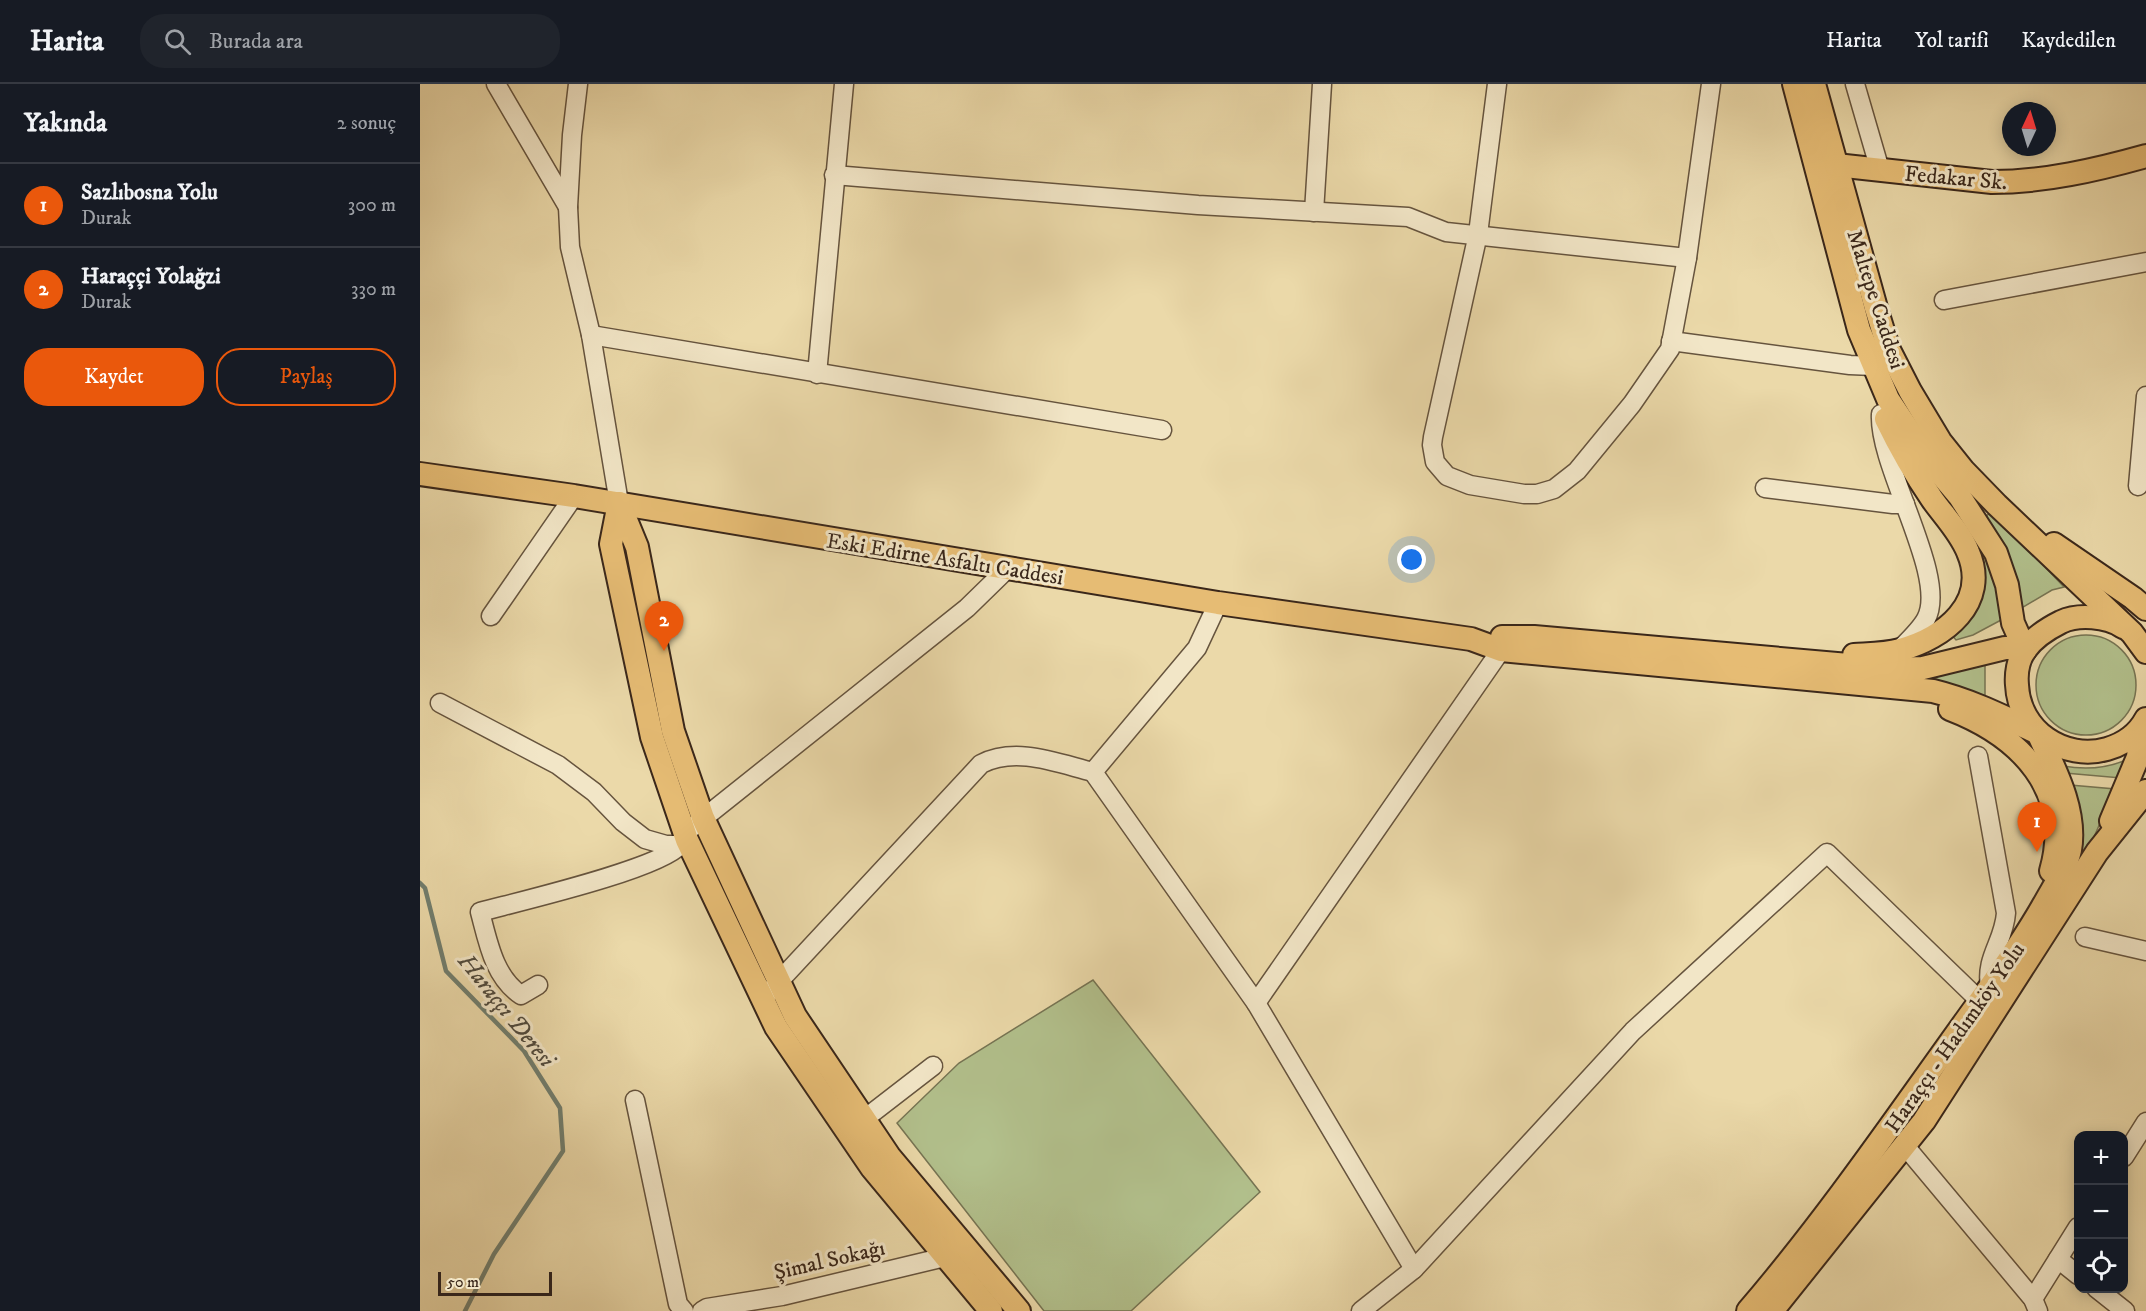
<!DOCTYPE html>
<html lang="tr">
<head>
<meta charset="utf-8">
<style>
  body { margin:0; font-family:"IM FELL DW Pica",serif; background:#20242c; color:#f1f3f6 }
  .controls { position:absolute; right:18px; bottom:18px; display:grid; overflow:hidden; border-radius:12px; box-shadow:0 3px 15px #0003 }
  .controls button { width:54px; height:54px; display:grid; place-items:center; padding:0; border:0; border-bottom:2px solid #363941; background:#171b24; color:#f1f3f6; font:30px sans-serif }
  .compass { position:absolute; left:1582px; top:18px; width:54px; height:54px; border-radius:50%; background:#171b24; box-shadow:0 3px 15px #0003; rotate:4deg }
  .scale { position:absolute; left:18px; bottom:15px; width:114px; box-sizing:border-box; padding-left:6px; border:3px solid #3a271a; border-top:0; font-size:16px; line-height:21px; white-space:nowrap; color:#3a271a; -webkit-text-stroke:4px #f2e6c7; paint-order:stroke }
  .you { position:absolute; left:992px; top:476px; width:21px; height:21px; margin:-15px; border:4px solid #fff; border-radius:50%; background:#1a73e8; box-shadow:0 0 0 9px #1a73e833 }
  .badge { display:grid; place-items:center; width:39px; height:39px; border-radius:50%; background:#ea580c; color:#fff; font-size:20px; font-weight:700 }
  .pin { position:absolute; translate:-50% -50px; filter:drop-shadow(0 2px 3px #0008) }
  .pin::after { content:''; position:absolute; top:32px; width:21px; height:18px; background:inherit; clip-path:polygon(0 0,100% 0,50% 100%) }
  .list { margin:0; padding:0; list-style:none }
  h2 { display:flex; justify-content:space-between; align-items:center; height:78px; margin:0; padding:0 24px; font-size:26px }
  h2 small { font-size:20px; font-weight:400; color:#9ea1a6 }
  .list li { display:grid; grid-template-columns:39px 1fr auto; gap:18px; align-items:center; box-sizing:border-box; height:84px; padding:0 24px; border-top:2px solid #363941 }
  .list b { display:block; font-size:22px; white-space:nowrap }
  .list p { margin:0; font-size:20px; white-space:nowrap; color:#9ea1a6 }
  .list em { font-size:20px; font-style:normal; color:#9ea1a6 }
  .actions { display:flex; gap:12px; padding:18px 24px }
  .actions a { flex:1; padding:14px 0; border:2px solid #ea580c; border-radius:24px; text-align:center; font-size:21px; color:#ea580c }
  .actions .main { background:#ea580c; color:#fff }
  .icon { flex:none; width:33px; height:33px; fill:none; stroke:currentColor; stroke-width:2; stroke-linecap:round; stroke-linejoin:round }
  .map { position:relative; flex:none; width:1726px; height:1227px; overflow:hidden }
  header { display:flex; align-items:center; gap:36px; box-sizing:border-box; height:84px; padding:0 30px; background:#171b24; border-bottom:2px solid #363941 }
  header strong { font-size:28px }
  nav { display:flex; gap:33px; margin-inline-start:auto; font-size:21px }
  .search { width:420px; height:54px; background:#20242c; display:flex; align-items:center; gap:15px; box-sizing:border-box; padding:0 21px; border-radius:24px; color:#9ea1a6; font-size:22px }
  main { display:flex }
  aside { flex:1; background:#171b24 }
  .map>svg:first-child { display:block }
</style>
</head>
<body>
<header>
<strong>Harita</strong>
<div class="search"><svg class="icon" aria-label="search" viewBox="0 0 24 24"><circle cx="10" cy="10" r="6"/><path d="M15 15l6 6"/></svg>Burada ara</div>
<nav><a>Harita</a><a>Yol tarifi</a><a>Kaydedilen</a></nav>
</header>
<main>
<aside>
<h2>Yakında<small>2 sonuç</small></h2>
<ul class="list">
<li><span class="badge">1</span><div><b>Sazlıbosna Yolu</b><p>Durak</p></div><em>300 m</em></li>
<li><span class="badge">2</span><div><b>Haraççi Yolağzi</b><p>Durak</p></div><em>330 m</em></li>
</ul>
<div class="actions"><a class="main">Kaydet</a><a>Paylaş</a></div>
</aside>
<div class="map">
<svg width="1726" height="1227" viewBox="0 0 1726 1227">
  <rect width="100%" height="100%" fill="#ebd9a9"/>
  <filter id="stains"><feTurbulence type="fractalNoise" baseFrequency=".00333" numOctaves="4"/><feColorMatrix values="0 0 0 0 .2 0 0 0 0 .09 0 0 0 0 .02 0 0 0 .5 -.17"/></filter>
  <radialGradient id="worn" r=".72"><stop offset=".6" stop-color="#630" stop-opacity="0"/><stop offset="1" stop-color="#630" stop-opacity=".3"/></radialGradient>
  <!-- green -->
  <g fill="#b2c08c" stroke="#767453" stroke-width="1.5">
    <path d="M1499,386L1528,410L1562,461L1577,502L1583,535L1553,551L1536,556L1530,549L1558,516Z"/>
    <path d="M1572,427L1644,503L1632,506L1600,525L1564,434Z"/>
    <circle cx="1666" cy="601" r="50"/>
    <path d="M1565,578V615L1504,596L1505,590Z"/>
    <path d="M1706,676L1701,694L1645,689L1643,682C1665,686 1685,685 1706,676Z"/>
    <path d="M1650,701L1695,705L1670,762L1649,791Z"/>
    <path d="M673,896L840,1108L711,1227H624L477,1039L539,979Z"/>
  </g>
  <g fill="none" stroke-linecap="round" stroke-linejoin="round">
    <!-- stream -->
    <path stroke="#727f6f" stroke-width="4.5" d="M0,799L5,804L26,887L104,967L140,1024L143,1067L74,1170L45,1227"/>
    <defs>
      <g id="minor">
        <path d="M76,0L148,123"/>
        <path d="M158,0L152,51L148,123L150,163L171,251L199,419"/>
        <path d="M1077,0L1058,150L1013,353L1012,361L1015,378L1027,392L1050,401L1104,410H1117L1134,405L1157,387L1212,320L1250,265L1267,174L1291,0"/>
        <path d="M1435,0L1460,86"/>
        <path d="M414,91L778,121L988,133L1026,148L1267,174"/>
        <path d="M894,128L902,0"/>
        <path d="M1524,216L1726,178"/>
        <path d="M171,251L742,346"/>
        <path d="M1251,257L1430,281L1453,282"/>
        <path d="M397,290L424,0"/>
        <path d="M1461,330C1458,383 1529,493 1506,535C1500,546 1488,557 1479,566"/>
        <path d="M1718,402L1726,312"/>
        <path d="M1345,404L1473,420H1485"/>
        <path d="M798,519L777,564L673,688L836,919L994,1185"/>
        <path d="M71,532L154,412"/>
        <path d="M20,619L138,681L174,708L203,738L225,755L246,761H261"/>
        <path d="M1558,672L1586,829C1584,858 1565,873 1570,903"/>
        <path d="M1665,853L1726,867"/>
        <path d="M118,901L101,911C74,893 68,858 60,828C97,818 240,785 260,761C263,758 264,753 265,749L547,524L587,485"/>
        <path d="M350,907L561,680C596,662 637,679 673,688"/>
        <path d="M836,919L1081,566"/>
        <path d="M215,1016L258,1220L264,1227"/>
        <path d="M434,1043L513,982"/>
        <path d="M1485,1062L1613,1215L1618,1227"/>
        <path d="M1704,1073L1726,1038"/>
        <path d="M1638,1175L1658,1191"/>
        <path d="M1676,1204L1705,1227"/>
        <path d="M1613,1215L1658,1143"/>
        <path d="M282,1227L287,1224L362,1212L525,1173L535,1164"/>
        <path d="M941,1227L994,1185L1213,947L1407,769L1560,917"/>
      </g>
      <g id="major">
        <path d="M1374,0L1439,246L1468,315L1508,375L1540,413L1576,469L1587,501L1593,539L1605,566"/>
        <path d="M1394,0L1456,224L1469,266L1490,307L1520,357L1544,387L1577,421L1712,549L1726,568"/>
        <path d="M1416,81L1572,98C1624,98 1676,86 1726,72"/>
        <path d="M0,390L154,412L798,519L1051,555L1081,566L1513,607C1550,616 1584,633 1618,649"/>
        <path d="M199,419L217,463L253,647L283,734L375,932L469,1072L599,1227"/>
        <path d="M199,419L191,460L232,653L267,756L356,943L452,1084L571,1227"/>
        <path d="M1634,460L1713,514L1726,525"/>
        <path d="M1703,543C1687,532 1658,530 1641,538C1627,545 1614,553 1605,566C1598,576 1596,590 1597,601C1599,647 1644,677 1687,665C1704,660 1718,650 1726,635"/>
        <path d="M1082,553H1114L1474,585L1503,584L1585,564H1595L1605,566"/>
        <path d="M1434,571C1449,570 1466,570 1480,566C1524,554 1570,519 1548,468C1540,448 1524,432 1512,415C1495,390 1479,362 1466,335"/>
        <path d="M1530,625C1600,652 1654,706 1631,787"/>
        <path d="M1691,737L1718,673L1721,645"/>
        <path d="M1328,1227C1412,1129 1484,1022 1560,917C1584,884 1607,851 1627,815C1636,799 1646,784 1650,766C1657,726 1634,684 1618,649"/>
        <path d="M1352,1227L1504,1037L1677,768L1726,707"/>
      </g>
    </defs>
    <!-- minor casing -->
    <use href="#minor" stroke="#66543e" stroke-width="21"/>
    <!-- major casing -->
    <use href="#major" stroke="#3a271a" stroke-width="26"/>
    <!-- minor -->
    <use href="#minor" stroke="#f2e6c7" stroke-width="18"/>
    <!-- major -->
    <use href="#major" stroke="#e6bc74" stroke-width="22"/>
  </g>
  <g text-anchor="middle" stroke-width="6" stroke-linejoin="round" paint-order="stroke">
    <!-- street labels -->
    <g font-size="22" fill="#3a271a" stroke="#f2e6c7">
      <text transform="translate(1536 93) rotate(5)" y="8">Fedakar Sk.</text>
      <text transform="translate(1457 215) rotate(72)" y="8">Maltepe Caddesi</text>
      <text transform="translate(525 474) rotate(9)" y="8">Eski Edirne Asfaltı Caddesi</text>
      <text transform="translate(1534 953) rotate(-55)" y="8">Haraççı - Hadımköy Yolu</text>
      <text transform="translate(409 1175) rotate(-13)" y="8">Şimal Sokağı</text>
    </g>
    <!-- water labels -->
    <g font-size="24" font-style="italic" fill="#524c3e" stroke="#f2e6c7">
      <text transform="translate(87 926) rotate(51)" y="8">Haraççı Deresi</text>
    </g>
  </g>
  <rect width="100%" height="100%" filter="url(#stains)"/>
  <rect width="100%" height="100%" fill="url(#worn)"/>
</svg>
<div class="controls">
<button>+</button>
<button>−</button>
<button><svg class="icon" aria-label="locate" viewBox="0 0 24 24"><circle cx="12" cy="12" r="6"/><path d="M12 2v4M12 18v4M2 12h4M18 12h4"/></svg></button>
</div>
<svg class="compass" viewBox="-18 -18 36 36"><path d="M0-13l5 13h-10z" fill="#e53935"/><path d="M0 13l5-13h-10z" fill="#9ea1a6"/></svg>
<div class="scale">50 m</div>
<div class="you"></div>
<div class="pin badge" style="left:1617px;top:768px">1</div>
<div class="pin badge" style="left:244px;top:567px">2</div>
</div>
</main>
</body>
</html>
